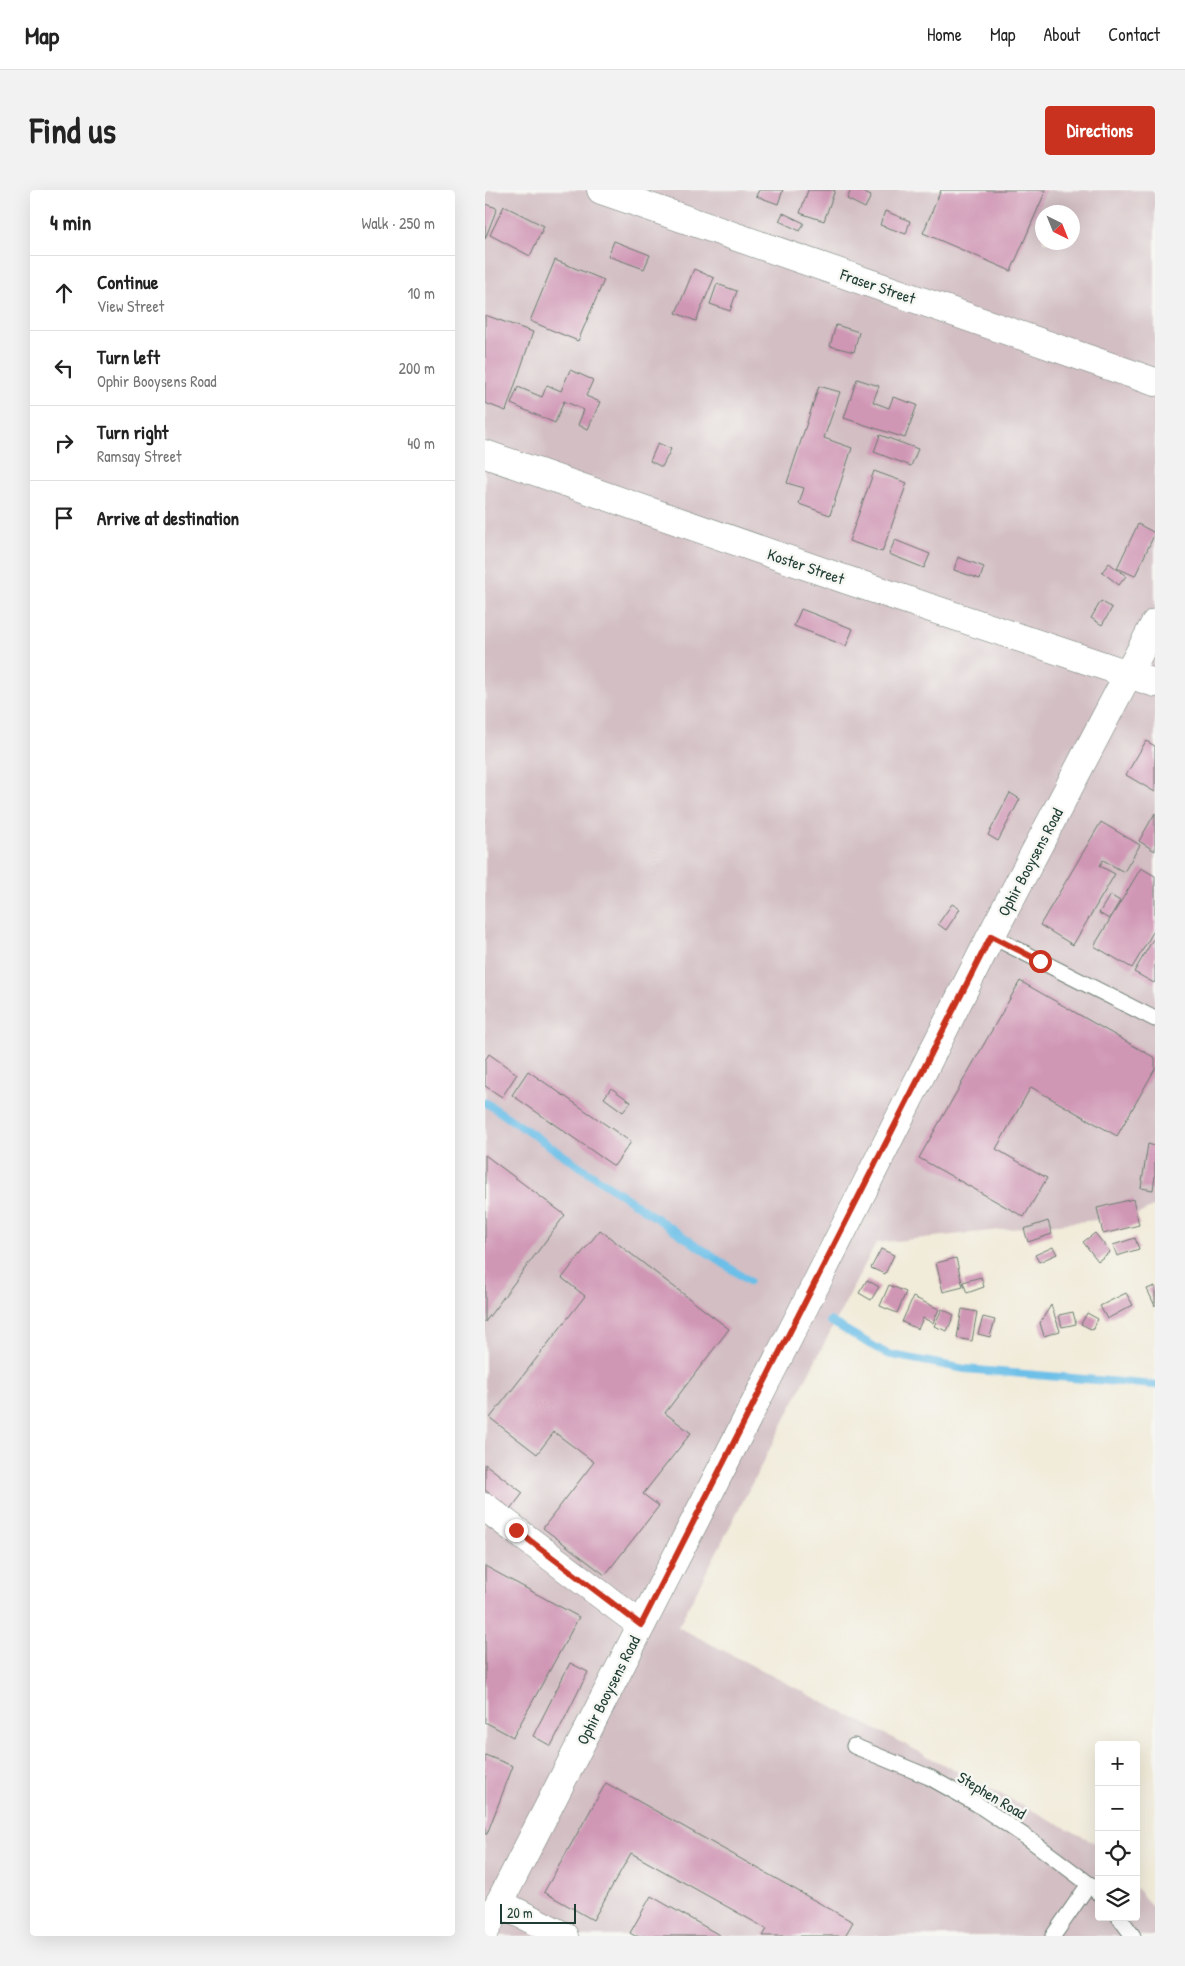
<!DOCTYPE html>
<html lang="en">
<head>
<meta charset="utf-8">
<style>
  body { margin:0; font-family:"Patrick Hand",sans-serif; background:#f2f2f2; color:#222 }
  .controls { position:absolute; right:15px; bottom:15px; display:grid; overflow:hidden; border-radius:5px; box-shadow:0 5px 20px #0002 }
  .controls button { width:45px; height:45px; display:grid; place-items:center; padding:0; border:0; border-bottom:1px solid #e0e0e0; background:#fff; color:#222; font:25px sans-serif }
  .compass { position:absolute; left:550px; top:15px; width:45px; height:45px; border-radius:50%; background:#fff; box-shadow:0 5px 20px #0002; rotate:137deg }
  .scale { position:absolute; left:15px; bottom:12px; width:76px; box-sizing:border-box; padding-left:5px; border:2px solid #1f3d34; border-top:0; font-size:14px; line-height:18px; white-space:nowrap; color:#1f3d34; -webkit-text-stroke:4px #f6f6f2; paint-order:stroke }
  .stop { position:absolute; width:15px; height:15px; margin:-11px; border:4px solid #c8321e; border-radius:50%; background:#fff }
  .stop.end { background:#c8321e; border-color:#fff; box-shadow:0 1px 5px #0008 }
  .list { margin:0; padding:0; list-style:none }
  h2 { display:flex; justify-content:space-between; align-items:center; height:65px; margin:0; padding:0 20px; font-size:21px }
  h2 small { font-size:16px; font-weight:400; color:#767676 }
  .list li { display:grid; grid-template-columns:32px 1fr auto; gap:15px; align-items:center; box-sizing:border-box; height:75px; padding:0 20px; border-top:1px solid #e0e0e0 }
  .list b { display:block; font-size:19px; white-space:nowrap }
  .list p { margin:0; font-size:16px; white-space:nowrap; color:#767676 }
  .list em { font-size:16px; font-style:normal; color:#767676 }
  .icon { flex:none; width:28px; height:28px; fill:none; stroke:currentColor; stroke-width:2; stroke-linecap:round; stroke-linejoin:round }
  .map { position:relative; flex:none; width:670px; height:1746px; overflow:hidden; border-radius:5px }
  header { display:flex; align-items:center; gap:30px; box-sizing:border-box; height:70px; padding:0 25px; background:#fff; border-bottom:1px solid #e0e0e0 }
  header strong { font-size:24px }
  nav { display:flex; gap:28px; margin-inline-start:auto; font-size:18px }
  .intro { display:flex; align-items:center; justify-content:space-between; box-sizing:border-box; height:120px; padding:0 30px }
  h1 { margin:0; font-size:35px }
  .button { padding:12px 22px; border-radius:5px; background:#c8321e; color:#fff; font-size:18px; font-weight:700 }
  main { display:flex; gap:30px; padding:0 30px }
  aside { flex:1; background:#fff; border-radius:5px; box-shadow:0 5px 20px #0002 }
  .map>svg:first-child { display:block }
</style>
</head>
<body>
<header>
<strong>Map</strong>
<nav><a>Home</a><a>Map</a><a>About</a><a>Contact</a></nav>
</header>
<div class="intro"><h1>Find us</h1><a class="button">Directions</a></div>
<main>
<aside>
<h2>4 min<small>Walk · 250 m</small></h2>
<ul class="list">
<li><svg class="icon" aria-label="ahead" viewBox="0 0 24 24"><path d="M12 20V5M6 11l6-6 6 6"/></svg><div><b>Continue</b><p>View Street</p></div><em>10 m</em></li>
<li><svg class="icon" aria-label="left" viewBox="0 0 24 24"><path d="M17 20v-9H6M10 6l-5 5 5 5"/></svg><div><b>Turn left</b><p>Ophir Booysens Road</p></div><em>200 m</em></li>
<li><svg class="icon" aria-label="right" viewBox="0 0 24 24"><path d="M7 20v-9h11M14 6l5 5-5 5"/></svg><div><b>Turn right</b><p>Ramsay Street</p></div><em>40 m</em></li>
<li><svg class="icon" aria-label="arrive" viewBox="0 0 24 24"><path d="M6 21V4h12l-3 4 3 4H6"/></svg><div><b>Arrive at destination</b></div></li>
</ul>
</aside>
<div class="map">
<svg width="670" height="1746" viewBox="0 0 670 1746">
  <rect width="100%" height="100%" fill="#f6f6f2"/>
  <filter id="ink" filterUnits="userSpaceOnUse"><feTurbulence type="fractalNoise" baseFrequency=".02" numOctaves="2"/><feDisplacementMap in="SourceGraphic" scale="10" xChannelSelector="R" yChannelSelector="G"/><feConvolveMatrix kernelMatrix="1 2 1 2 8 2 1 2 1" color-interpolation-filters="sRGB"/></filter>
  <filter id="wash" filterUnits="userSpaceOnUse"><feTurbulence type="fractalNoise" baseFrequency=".0096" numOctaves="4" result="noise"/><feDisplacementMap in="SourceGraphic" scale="20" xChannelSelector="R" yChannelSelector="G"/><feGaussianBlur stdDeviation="1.12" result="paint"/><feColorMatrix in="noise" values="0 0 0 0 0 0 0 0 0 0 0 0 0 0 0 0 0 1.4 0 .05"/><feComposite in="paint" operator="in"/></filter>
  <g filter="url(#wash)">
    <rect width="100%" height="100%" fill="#f1ebd9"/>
    <!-- industrial -->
    <path fill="#d2bec3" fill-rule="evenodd" d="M0,0H670V1016L649,1026L391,1053L193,1437L614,1655V1727H651V1698L670,1720V1746H0ZM558,22H588V52H558Z"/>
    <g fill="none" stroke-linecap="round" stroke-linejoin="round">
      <!-- stream -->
      <g stroke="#6cbfe8" stroke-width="8">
        <path d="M0,912L264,1091"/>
        <path d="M345,1131L402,1164L480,1179L670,1195"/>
      </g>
    </g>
    <g id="blocks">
      <!-- building -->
      <g fill="#d097b5">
        <path d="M274,0H298L293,14L271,6Z"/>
        <path d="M323,0H350L339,31L315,23Z"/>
        <path d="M366,0H373L386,6L380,18L362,9Z"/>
        <path d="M456,0H561L526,81L438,43Z"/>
        <path d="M0,14L12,18L0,49Z"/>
        <path d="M19,16L59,36L45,66L5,45Z"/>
        <path d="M400,21L425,31L421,44L395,35Z"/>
        <path d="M298,23L319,33L315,41L294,31Z"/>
        <path d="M129,51L165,65L159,79L123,66Z"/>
        <path d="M70,70L119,90L93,151L45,131Z"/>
        <path d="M209,79L229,88L211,131L191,123Z"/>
        <path d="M232,94L252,101L245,121L225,114Z"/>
        <path d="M0,125L48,142L21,221L0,213Z"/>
        <path d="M351,135L374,142L369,162L345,156Z"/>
        <path d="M85,180L108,190L101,206L115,212L103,239L93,235L99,220L79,211L70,233L26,214L33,197L57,207L62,195L76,201Z"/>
        <path d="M372,189L394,196L388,212L404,218L408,207L432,215L420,248L359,228Z"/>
        <path d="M334,196L355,202L339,248L367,258L345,325L314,314L319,298L302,293Z"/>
        <path d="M395,245L433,259L426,276L389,262Z"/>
        <path d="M173,253L186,259L177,277L165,271Z"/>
        <path d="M389,281L422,293L397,362L364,351Z"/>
        <path d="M653,334L670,343L650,386L632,378Z"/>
        <path d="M410,350L445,364L439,378L404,364Z"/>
        <path d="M473,367L499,377L495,389L469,380Z"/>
        <path d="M624,373L641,386L634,395L617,382Z"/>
        <path d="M616,411L627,418L617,435L606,428Z"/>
        <path d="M316,419L368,439L361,456L309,436Z"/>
        <path d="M661,551L670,556V602L641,585Z"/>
        <path d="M525,603L535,609L513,651L503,645Z"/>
        <path d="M670,623V661L654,651Z"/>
        <path d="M616,632L655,655L639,682L618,670L615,676L630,684L588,755L555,735Z"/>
        <path d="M656,678L670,686V739L647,778L609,756Z"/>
        <path d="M625,705L635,711L624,729L614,723Z"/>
        <path d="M467,714L475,719L461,740L453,734Z"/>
        <path d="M670,746V791L669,793L649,782Z"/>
        <path d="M535,791L670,868V879L632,946L546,897L511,959L562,988L539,1027L434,968Z"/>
        <path d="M4,864L32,884L17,907L0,896V870Z"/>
        <path d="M43,881L146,952L129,976L27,905Z"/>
        <path d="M126,898L146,912L138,922L119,908Z"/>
        <path d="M663,954L670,956V986L668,1000L656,998Z"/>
        <path d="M0,965L80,1025L0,1132Z"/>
        <path d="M648,1009L654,1035L618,1044L612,1018Z"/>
        <path d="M563,1031L567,1044L543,1052L539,1039Z"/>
        <path d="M115,1040L244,1139L180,1223L206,1243L158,1304L174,1316L120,1385L58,1338L109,1272L69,1242L52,1264L5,1228L100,1106L77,1088Z"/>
        <path d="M610,1043L625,1062L613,1071L598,1052Z"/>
        <path d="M650,1048L654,1059L632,1066L628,1055Z"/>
        <path d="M568,1057L572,1064L554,1072L550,1065Z"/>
        <path d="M396,1059L409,1065L400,1084L386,1078Z"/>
        <path d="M471,1068L478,1097L458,1102L451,1073Z"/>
        <path d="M496,1087L499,1097L482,1103L478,1092Z"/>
        <path d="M382,1090L394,1097L386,1110L374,1103Z"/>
        <path d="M404,1095L421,1102L412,1123L395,1116Z"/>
        <path d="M670,1096V1116L662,1099Z"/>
        <path d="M641,1103L648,1115L622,1129L615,1116Z"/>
        <path d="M428,1107L454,1119L448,1133L438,1128L433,1139L417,1132Z"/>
        <path d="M566,1115L575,1141L559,1146L555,1133Z"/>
        <path d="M457,1119L469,1125L462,1141L449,1136Z"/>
        <path d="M477,1119L492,1122L487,1151L472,1148Z"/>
        <path d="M588,1122L591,1134L577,1137L574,1125Z"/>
        <path d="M602,1123L613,1129L608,1140L596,1134Z"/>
        <path d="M498,1127L510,1130L505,1147L493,1144Z"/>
        <path d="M0,1274L38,1303L25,1320L0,1300Z"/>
        <path d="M0,1376L94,1427L28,1547L0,1532Z"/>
        <path d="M85,1473L103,1482L66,1556L48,1546Z"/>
        <path d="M0,1565L28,1576L2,1644H0Z"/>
        <path d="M121,1593L368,1732L360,1746H278L282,1739L146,1663L108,1730L59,1702Z"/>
        <path d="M166,1706L236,1746H150L145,1743Z"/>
      </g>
    </g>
  </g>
  <g filter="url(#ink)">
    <use href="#blocks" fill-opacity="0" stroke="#687a6e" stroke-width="1"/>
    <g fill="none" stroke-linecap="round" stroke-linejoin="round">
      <defs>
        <g id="lane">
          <path d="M506,746L670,829"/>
          <path d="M369,1556L444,1587L492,1614L544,1649L604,1694L614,1704"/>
          <path d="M634,1727L648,1746"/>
          <path d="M568,1746L604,1694"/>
        </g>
        <g id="street">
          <path d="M116,0L670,192"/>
          <path d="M0,264L362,390L670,493"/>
          <path d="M0,1317L156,1435"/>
          <path d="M14,1713L79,1746"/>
        </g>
        <path id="secondary" d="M0,1741L332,1092L506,746L670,433"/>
      </defs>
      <!-- lane casing -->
      <use href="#lane" stroke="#687a6e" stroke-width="17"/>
      <!-- street casing -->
      <use href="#street" stroke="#687a6e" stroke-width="29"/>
      <!-- secondary casing -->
      <use href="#secondary" stroke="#687a6e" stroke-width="29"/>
      <!-- lane -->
      <use href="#lane" stroke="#fff" stroke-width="15"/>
      <!-- street -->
      <use href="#street" stroke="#fff" stroke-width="28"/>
      <!-- secondary -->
      <use href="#secondary" stroke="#fff" stroke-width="28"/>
    </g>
  </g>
  <g fill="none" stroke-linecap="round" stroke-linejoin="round" filter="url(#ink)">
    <!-- route -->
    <path stroke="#c8321e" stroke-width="6" d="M31,1340L156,1435L506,746L555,771"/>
  </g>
  <g text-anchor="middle" stroke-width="5" stroke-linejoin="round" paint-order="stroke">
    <!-- street labels -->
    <g font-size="16" fill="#1f3d34" stroke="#f6f6f2">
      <text transform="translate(393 96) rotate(19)" y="6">Fraser Street</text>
      <text transform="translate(321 376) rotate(19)" y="6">Koster Street</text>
      <text transform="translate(545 672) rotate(-62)" y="6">Ophir Booysens Road</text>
      <text transform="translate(123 1500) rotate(-63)" y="6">Ophir Booysens Road</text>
      <text transform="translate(507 1605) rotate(31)" y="6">Stephen Road</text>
    </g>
  </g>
</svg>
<div class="controls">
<button>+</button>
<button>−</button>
<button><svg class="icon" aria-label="locate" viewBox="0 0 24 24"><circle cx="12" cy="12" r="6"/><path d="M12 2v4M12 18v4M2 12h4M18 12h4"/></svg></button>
<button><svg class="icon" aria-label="layers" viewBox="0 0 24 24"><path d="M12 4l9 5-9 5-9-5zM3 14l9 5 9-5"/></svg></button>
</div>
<svg class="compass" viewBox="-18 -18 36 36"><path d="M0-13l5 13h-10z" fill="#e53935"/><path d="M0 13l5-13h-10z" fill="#767676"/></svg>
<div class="scale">20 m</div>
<div class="stop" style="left:555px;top:771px"></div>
<div class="stop end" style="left:31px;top:1340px"></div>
</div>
</main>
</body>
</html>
